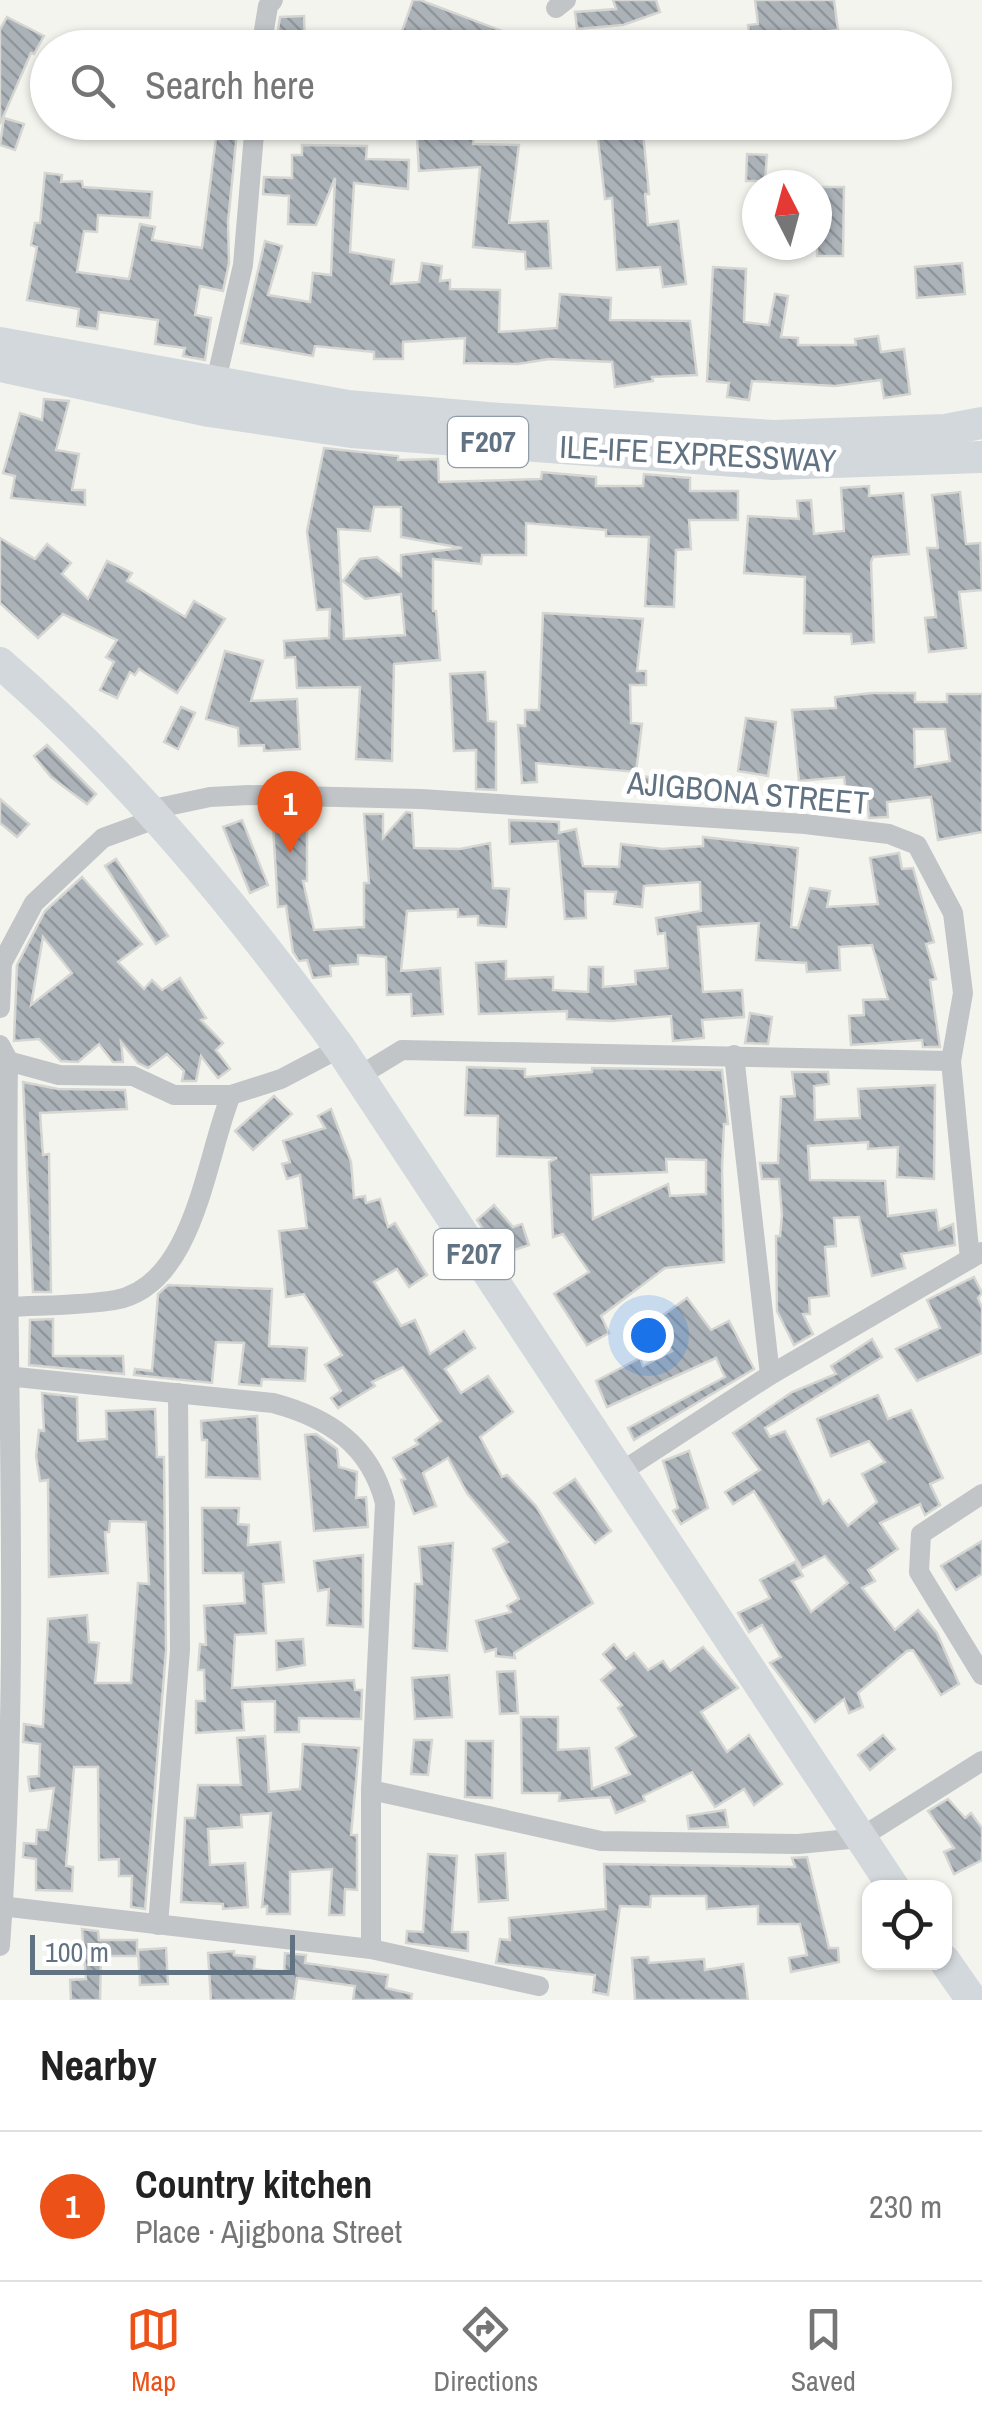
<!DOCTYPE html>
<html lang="en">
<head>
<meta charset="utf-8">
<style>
  body { margin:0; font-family:"Archivo Narrow",sans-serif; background:#f6f6f6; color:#222 }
  .controls { position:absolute; right:30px; bottom:30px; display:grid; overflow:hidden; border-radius:20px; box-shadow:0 2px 8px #0004 }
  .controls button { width:90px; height:90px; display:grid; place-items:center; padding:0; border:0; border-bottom:2px solid #e0e0e0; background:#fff; color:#222; font:50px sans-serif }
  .compass { position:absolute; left:742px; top:170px; width:90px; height:90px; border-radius:50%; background:#fff; box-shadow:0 2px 8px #0004; rotate:354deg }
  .scale { position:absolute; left:30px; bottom:25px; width:265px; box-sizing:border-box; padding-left:10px; border:5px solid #617282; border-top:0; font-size:28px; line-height:35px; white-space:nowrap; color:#617282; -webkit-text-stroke:8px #fff; paint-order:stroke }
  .you { position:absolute; left:648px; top:1335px; width:35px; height:35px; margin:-25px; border:8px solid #fff; border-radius:50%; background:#1a73e8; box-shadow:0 0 0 15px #1a73e833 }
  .badge { display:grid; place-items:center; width:65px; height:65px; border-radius:50%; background:#ec5118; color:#fff; font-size:32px; font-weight:700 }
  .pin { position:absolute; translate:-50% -82px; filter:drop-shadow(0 2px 5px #0008) }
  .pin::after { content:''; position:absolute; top:52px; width:35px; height:30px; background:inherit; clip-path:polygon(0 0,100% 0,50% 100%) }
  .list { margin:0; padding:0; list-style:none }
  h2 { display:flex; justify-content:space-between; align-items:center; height:130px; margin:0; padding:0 40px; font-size:42px }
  h2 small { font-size:32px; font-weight:400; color:#767676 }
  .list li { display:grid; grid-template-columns:65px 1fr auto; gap:30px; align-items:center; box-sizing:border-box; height:150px; padding:0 40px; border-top:2px solid #e0e0e0 }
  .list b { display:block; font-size:38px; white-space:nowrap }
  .list p { margin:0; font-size:32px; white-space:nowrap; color:#767676 }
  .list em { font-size:32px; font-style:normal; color:#767676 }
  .icon { flex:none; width:55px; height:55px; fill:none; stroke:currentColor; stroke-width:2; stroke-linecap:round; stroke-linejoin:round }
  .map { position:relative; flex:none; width:982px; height:2000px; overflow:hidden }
  .search { position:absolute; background:#fff; box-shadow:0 2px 8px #0004; left:30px; right:30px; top:30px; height:110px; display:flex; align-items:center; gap:25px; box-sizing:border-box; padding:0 35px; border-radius:55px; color:#767676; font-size:38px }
  .sheet { height:280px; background:#fff }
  nav { display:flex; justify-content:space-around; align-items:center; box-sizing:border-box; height:140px; border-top:2px solid #e0e0e0; background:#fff; font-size:28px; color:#767676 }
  nav a { display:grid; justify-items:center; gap:5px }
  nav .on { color:#ec5118 }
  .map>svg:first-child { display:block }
</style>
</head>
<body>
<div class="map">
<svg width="982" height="2000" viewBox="0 0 982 2000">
  <defs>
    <pattern id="building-back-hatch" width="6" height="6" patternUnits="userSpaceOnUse" patternTransform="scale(2.5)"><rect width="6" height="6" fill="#abb2b8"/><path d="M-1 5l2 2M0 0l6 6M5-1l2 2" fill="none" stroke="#8f959b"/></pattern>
  </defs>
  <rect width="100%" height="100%" fill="#f4f4ef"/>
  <!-- building -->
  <g fill="url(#building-back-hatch)" stroke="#d5d5d2" stroke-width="2.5" fill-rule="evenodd">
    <path d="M413,0H420L547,48H396Z"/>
    <path d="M613,0H656L660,12L623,25L577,29L575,12L616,9Z"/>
    <path d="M755,0H834L838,30L793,36L795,48H751L748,25L758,24Z"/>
    <path d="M304,16L305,40L276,42L280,17Z"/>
    <path d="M7,17L44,36L34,54L31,53L0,124V29Z"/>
    <path d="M4,118L24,124L15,150L0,145Z"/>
    <path d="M218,122H238L228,222L229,263L223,291L200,286L195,315L211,318L205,360L183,356L185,348L155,344L158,320L99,312L97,329L77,326L79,309L27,300L37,247L31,245L35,223H40L45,173L62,175L61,182L82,181L83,187L152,192L150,218L98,215L97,232L84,231L77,272L129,279L140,224L155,227L152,240L202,248Z"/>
    <path d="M416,122L473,124V144L519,145L509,223L548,221L551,268L526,269L525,252L473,247L480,167L419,171Z"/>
    <path d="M596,122H642L649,194H645L648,225L678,221L686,284L663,287L660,267L617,270L612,198L605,199Z"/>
    <path d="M302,145L367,146L366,159L409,160L408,189L354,183L350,252L394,260L391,284L419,282L422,263L442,266L440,281L450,280V289L500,290L499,332L557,328L560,294L611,298L610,320L690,321L697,375L652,377L653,381L615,387L612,362L549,359L518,364L464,363L465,338L403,342V359H374V352L315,346L313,356L241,343L265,241L282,246L268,295L310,302L313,273L331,275L335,178L316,225L288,224L289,196L263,194L264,177L292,178V155H302Z"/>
    <path d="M747,154L767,155L765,181H746Z"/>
    <path d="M817,187H844L843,256H817Z"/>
    <path d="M962,263L965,294L917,298L915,267Z"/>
    <path d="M713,267L746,269L744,322L769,325L775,294L788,296L781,337L798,338V345H856L855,339L878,336L881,352L904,349L910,394L884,398L881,380L835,386L752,381L749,400L727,397L729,383L707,381Z"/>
    <path d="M44,399L69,401L56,450L79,454L72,490H85V505L11,498L15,476L3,473L20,413L42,420Z"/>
    <path d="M324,448L398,456V460L438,459L439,482L541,479L542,472L596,477V486H643L644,474L690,478V491H738V520H689L691,549L676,550L674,607L645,606L649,537L606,536V530L526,523V555H482L481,564L433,559V611H436L440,660L394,664L392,761L356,759L360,687L297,688L295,657L285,658L284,641L329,638L330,609L317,610L307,531ZM374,507H401V537L462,548L401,555V576L377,557L360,559L343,581L365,599L401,594L405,635L344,639L338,529L370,531Z"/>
    <path d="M869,486V496L903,493L909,554L873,557L871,562L874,642L852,644L851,634L804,633L805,577L744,573L748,516L799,519L797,501L811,500L814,534L844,531L841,488Z"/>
    <path d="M960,492L966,544L980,543L982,590L959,592L966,648L929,652L925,618L936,617L927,548H938L932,495Z"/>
    <path d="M0,538L35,559L47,544L71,563L62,574L88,599L107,561L132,573L127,581L185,617L194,601L225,619L177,693L139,669L135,675L130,672L117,698L100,690L114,662L106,657L117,640L63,614L38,638L0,603Z"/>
    <path d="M543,613L643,619L637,671H646V685H630L631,723L642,724L636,772L536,763L537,782L522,783L518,725L525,726V710H539Z"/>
    <path d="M225,651L263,661L251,701L297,699L300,749L264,751V745L239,746L238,728L206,719Z"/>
    <path d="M485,672L488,721L496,722V790L476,789V750L454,751L450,674Z"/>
    <path d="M872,693H915V702H947V694H982V832L938,840L931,797L887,802L888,817L869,818L867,797L847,800L844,777L799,781L792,710L836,708L835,697ZM914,729H945L950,761L915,767Z"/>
    <path d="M181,707L195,713L178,749L164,742Z"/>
    <path d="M746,718L776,722L768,776L738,771Z"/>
    <path d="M47,745L96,794L87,804L51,777L34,756Z"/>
    <path d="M636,775L684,783V779L712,781L710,802L633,794Z"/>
    <path d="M0,799L29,824L17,837L0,823Z"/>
    <path d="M406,812L412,813L414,848L460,849L490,843L493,888L509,889L506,927L478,925V916L458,917V909L407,911L401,971L440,968L443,1014L412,1016L411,994L387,995L386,957L358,955V964L330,966L331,976L313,978L307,960L299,961L293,952L286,906L278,907L273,825L307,826V881H303L314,930L364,927V883H369L364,814H383V838Z"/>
    <path d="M242,820L268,885L250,893L223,827Z"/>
    <path d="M509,820L559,822V833L576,829L583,866L619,867L621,844L662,849L703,846V837L798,848L791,927L798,928L810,888L830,891L827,907L878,904L870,858L899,853L902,869L913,868L934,942L926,944L936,979L930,980L940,1047H923L922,1040L851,1045L849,1016L864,1015L863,1000L888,999L872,945L839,947L840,970L807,972L806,963L756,960L759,923L698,927L703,992L742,990L744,1017L702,1020L704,1038L673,1041L671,1016L612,1021L567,1019V1011L479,1014L476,963L506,961V979L553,977V990L588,992L589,967H603V987L636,984L635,971L668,968L665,933L658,934L656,918L701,911L700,882L644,886L642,907L614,904L616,892L585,891L586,918L565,919L558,841L510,844Z"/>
    <path d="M116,859L168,936L156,944L105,866Z"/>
    <path d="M82,877L142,944L118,962L144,989L152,980L162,990L180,978L206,1018L201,1020L223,1043L216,1050L230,1069L218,1078L201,1056L196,1081H182L184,1071L167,1054L148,1068L138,1063L121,1042L123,1062H113L99,1044L78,1062L61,1061L39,1039L14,1041L17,965L45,911ZM43,937L72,973L31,1005Z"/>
    <path d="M750,1013L772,1017L768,1044L745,1043Z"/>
    <path d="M467,1067L525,1069V1077L592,1072V1068L722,1070L728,1124H724L722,1169L724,1262L665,1268L601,1316L609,1333L587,1345L554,1294L589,1272L563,1234L553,1237L549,1162L557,1158L497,1156L498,1116L465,1115ZM666,1159L706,1160V1194L670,1196L668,1184L593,1219L591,1175L667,1172Z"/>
    <path d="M792,1072H828L829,1084L814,1086L815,1120L860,1118L858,1089L935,1085L934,1179L897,1177L898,1147L868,1149V1142L808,1146L810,1180L885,1181L888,1216L936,1210L939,1230L953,1224L955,1245L901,1254L905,1268L872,1276L859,1217L834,1218L836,1246L825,1247L829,1296L809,1298L810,1314H803L813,1334L794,1345L777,1311L776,1236H780L782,1215L779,1179H762L760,1163H778L781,1097L795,1096Z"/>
    <path d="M23,1082L58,1089L125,1090L127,1109L40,1113L43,1155L49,1154L51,1292H33Z"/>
    <path d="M274,1096L292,1114L253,1150L235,1131Z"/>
    <path d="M331,1109L351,1162L354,1198L365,1196L366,1203L380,1199L388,1227L395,1223L427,1275L409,1287L397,1269L374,1282L401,1326L415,1320L430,1354L464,1331L475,1348L445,1369L461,1393L488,1376L513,1412L480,1437L502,1477L507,1475L536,1506L593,1603L514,1653L515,1658L496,1656V1649L485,1652L476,1621L511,1612L507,1606L519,1599L493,1549L508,1542L467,1493L448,1458L423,1473L436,1506L414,1514L401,1480L405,1479L393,1458L418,1444L415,1440L441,1421L403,1367L372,1382L375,1386L338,1408L331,1398L341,1391L325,1365L342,1355L304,1294L286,1297L279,1231L307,1228L300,1175L287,1179L282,1164L290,1162L283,1141L325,1128L318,1116Z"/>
    <path d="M494,1205L513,1227L522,1224L529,1245L500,1255L477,1220Z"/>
    <path d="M974,1277L982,1293L978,1298L982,1308V1353L917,1381L896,1349L940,1328L927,1300Z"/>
    <path d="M168,1285L272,1289L269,1346L307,1348L305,1381L262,1379L261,1386L239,1384L244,1343L216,1342L212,1383L134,1375L135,1369L152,1371L158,1294Z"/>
    <path d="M687,1298L711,1330L729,1321L754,1369L634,1440L628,1428L725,1377L716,1358L607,1407L596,1381L640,1358L643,1366L672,1351L652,1323Z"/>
    <path d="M53,1319V1356H123L124,1374L29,1365L30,1320Z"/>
    <path d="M872,1339L882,1357L765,1428L770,1437L785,1431L823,1504L829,1500L848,1526L877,1502L862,1474L885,1462L869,1441L831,1456L817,1419L878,1395L888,1419L911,1410L943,1478L930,1484L940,1505L925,1515L920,1504L880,1523L898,1549L868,1570L875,1581L862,1588L895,1630L918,1610L937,1633L959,1684L941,1695L913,1650L907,1651L858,1693L863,1707L849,1713L844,1699L815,1722L770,1663L781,1657L762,1625L749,1632L738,1613L770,1598L760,1580L795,1562L803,1576L792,1581L811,1612L848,1583L825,1556L802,1568L754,1491L733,1504L725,1492L760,1470L733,1433L792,1392L836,1374L831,1366Z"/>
    <path d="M42,1393L77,1397L78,1441L107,1439L106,1411L155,1409L157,1457H164L166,1650L145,1909L131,1907L132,1876H119V1859L99,1860L98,1767H74L66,1866L73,1867L72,1891L36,1890V1859L23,1857L24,1843L36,1844L37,1830H48L54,1788L30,1791L28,1777L39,1776L40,1744L23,1742L24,1724L43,1727L48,1619L87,1615L89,1642L99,1643L95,1683H131L138,1583L149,1584L146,1522L110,1521L109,1532H105L108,1573L49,1577L48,1480L40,1481L36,1456L39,1430L44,1431Z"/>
    <path d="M257,1416L260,1479L206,1477L207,1440H202L201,1421Z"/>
    <path d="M316,1434L337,1449L339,1467L357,1472L356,1498L366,1497L368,1527L314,1531L305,1435Z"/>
    <path d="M689,1451L708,1508L681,1524L673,1511L678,1508L663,1461Z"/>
    <path d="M575,1479L611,1531L595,1543L554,1493Z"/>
    <path d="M202,1508H239L238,1524L249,1525L248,1545L280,1542L284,1582L263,1584L266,1633L235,1635L232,1688L354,1680L355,1690H362L361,1719L299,1718V1732H275V1701L242,1702L244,1730L196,1733V1701H205L204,1670H198L200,1644L206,1645L204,1606L245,1603L243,1573H203Z"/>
    <path d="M982,1541V1574L956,1590L941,1566Z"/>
    <path d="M453,1543L447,1651L413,1648L415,1584H422L419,1547Z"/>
    <path d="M363,1555V1627L327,1625L329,1589L318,1591L314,1561Z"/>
    <path d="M303,1639L305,1665L277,1670L276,1641Z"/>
    <path d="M614,1644L626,1659L634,1653L648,1670L663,1661L670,1671L703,1647L738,1688L701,1712L727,1752L749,1735L782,1784L754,1805L744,1789L715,1807L692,1772L643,1796L645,1801L616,1813L610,1797L559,1801L560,1793H522L521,1717H558V1750L589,1748L592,1789L630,1774L616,1748L636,1736L618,1708L622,1705L601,1680L615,1668L603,1654Z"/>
    <path d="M515,1671L518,1713L500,1714L497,1672Z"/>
    <path d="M449,1675L452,1717L415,1719L412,1678Z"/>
    <path d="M883,1735L895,1749L870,1770L858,1755Z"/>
    <path d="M265,1736L269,1792L300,1789L303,1744L359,1748L351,1835H357V1890L345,1889L344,1915H329L332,1869L290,1872V1914H267V1906L262,1907L271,1813L241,1815L242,1827L208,1829L210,1865L245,1863L248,1907L223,1909V1904L181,1902L185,1818H195L198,1785H241L237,1738Z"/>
    <path d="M414,1740H432L428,1775L411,1774Z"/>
    <path d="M466,1741H493L492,1798L465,1797Z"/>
    <path d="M948,1799L965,1818L971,1813L982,1828V1860L954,1874L944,1852L954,1848L928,1811Z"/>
    <path d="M725,1810L728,1827L689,1829L687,1816Z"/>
    <path d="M505,1853L508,1900L479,1902L476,1855Z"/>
    <path d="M428,1854L457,1856L452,1932H468V1951L406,1943L407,1931L423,1932Z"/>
    <path d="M807,1857L829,1948H838L839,1962L791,1972L789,1958L807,1955L800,1924H758V1906L707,1909L706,1896H651L650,1907L620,1906L608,1995L593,1992L595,1975L496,1963L500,1939L510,1940L509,1918L606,1909L604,1864L795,1867L792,1858Z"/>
    <path d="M82,1929L98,1931L99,1940H137V1956H101L100,2000H71L70,1980L86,1979Z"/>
    <path d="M166,1948L168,1984L140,1985L138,1950Z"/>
    <path d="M234,1951V1955L255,1957L254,1969L284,1973L285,1953L306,1955L305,1963L388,1975L386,1988L412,1994L411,2000H353L355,1986L297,1978L294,2000H211L208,1953Z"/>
    <path d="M648,1957L649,1963L704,1959L705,1970L743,1964L748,2000H635L632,1958Z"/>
  </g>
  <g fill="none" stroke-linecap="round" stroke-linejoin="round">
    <!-- minor -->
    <g stroke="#c1c5c8" stroke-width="20">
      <path d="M556,8L566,0"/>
      <path d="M261,48L268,6L273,0"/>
      <path d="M215,385L243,265L255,122"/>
      <path d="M0,1008L2,963L34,903L103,838L158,818V808L210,797L249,795L421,799L805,824L889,834L917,845L953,913L963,993L951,1061L970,1259"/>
      <path d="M0,1045L8,1060C4,1355 22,1651 0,1946"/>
      <path d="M734,1055L770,1375"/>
      <path d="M0,1059L59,1075L133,1076L174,1095H231L281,1079L340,1048"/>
      <path d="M356,1078L402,1050L951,1061"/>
      <path d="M7,1307C42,1305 80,1306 115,1300C195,1286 206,1155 231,1095"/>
      <path d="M6,1376L273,1403C329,1418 370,1445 385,1503L371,1790V1949"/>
      <path d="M621,1472L770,1375L982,1252"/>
      <path d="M982,1494L921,1534L919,1572L982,1675"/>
      <path d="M371,1790L601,1841L798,1844L860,1838L982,1761"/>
      <path d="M0,1906L371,1949L539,1986"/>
      <path d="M158,1925L180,1650L178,1393"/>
    </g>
    <!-- primary -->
    <g stroke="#d2d8dc" stroke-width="32">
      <path d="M0,343L348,406L487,418L774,436L945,430L982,423"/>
      <path d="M0,366L209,411L351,432L773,464L982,457"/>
      <path d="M0,663C130,775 239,910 340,1048L894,1888"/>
      <path d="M944,1960L972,2000"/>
    </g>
  </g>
  <g text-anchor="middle" stroke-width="10" stroke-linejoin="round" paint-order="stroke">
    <!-- shield labels -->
    <g fill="#fff" stroke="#909ca8" stroke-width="2.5">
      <rect x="448" y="417" width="80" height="50" rx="8"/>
      <rect x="434" y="1229" width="80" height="50" rx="8"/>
    </g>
    <g font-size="30" font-weight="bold" fill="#617282">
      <text x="488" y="452">F207</text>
      <text x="474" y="1264">F207</text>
    </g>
    <!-- street labels -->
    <g font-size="32" fill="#617282" stroke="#fff">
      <text transform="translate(698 454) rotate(3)" y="11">ILE-IFE EXPRESSWAY</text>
      <text transform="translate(748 793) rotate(5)" y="11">AJIGBONA STREET</text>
    </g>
  </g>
</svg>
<div class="controls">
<button><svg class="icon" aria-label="locate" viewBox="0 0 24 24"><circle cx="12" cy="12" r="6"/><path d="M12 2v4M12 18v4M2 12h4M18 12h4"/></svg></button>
</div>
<svg class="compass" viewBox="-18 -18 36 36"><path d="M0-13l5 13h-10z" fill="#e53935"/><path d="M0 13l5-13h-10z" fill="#767676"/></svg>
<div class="scale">100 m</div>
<div class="you"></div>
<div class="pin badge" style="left:290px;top:853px">1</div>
<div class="search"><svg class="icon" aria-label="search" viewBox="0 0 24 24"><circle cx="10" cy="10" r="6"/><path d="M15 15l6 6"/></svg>Search here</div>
</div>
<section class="sheet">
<h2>Nearby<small></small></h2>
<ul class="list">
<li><span class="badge">1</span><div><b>Country kitchen</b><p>Place · Ajigbona Street</p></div><em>230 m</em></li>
</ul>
</section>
<nav>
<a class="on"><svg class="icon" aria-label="map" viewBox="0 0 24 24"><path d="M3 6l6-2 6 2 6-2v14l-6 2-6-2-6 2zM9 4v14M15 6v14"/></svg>Map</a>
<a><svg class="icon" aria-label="directions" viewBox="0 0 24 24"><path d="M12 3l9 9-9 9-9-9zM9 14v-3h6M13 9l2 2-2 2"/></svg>Directions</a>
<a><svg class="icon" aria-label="saved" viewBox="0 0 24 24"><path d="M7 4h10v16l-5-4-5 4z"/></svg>Saved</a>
</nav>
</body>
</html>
